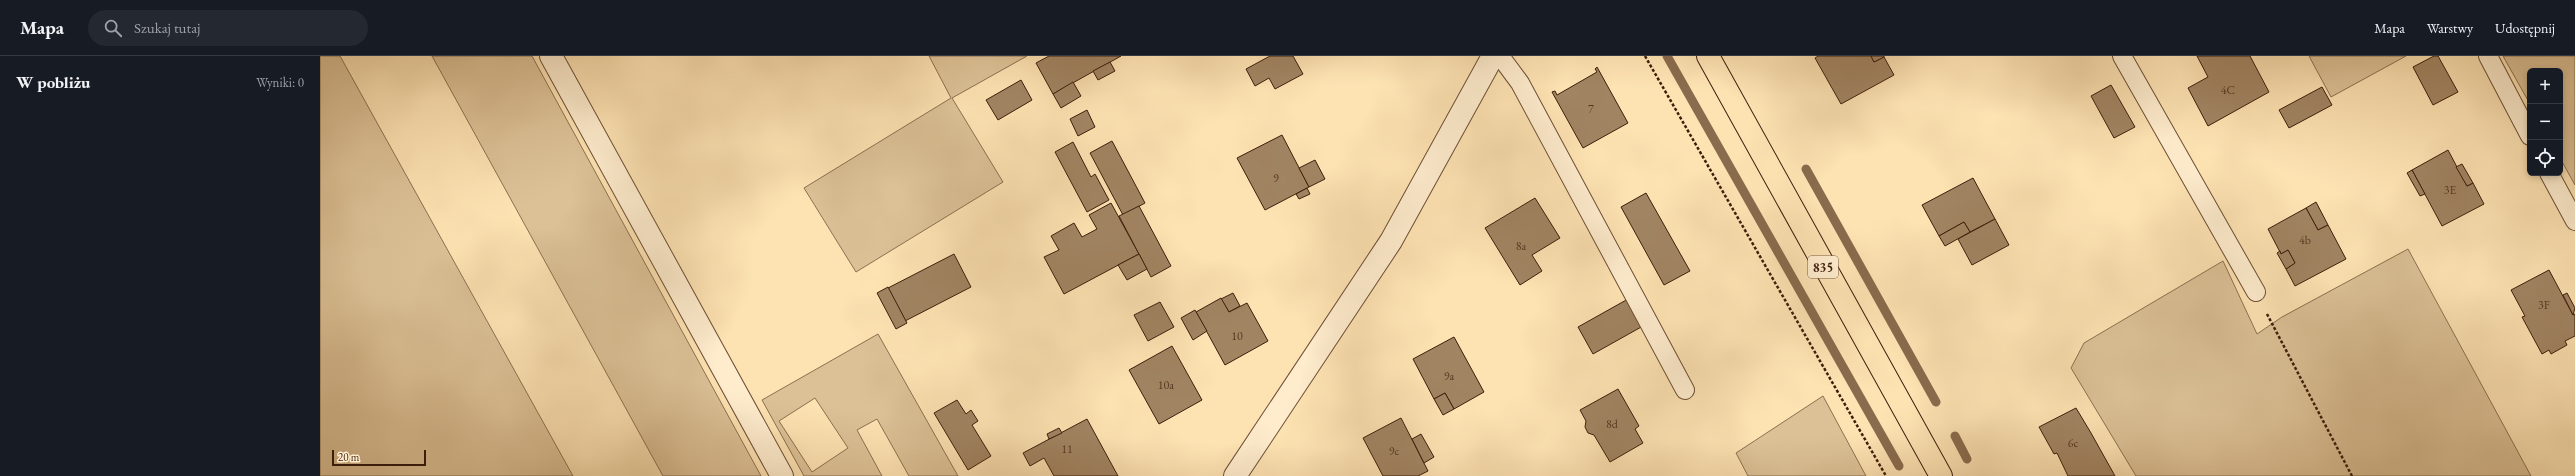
<!DOCTYPE html>
<html lang="pl">
<head>
<meta charset="utf-8">
<style>
  body { margin:0; font-family:"EB Garamond",serif; background:#242831; color:#f1f3f6 }
  .controls { position:absolute; right:12px; top:12px; display:grid; overflow:hidden; border-radius:6px; box-shadow:0 2px 6px #0003 }
  .controls button { width:36px; height:36px; display:grid; place-items:center; padding:0; border:0; border-bottom:1px solid #363941; background:#171b24; color:#f1f3f6; font:20px sans-serif }
  .scale { position:absolute; left:12px; bottom:10px; width:94px; box-sizing:border-box; padding-left:4px; border:2px solid #3d1e0b; border-top:0; font-size:11px; line-height:14px; white-space:nowrap; color:#3d1e0b; -webkit-text-stroke:3px #feeccd; paint-order:stroke }
  .list { margin:0; padding:0; list-style:none }
  h2 { display:flex; justify-content:space-between; align-items:center; height:52px; margin:0; padding:0 16px; font-size:17px }
  h2 small { font-size:13px; font-weight:400; color:#9ea1a6 }
  .icon { flex:none; width:22px; height:22px; fill:none; stroke:currentColor; stroke-width:2; stroke-linecap:round; stroke-linejoin:round }
  .map { position:relative; flex:none; width:2255px; height:420px; overflow:hidden }
  header { display:flex; align-items:center; gap:24px; box-sizing:border-box; height:56px; padding:0 20px; background:#171b24; border-bottom:1px solid #363941 }
  header strong { font-size:19px }
  nav { display:flex; gap:22px; margin-inline-start:auto; font-size:14px }
  .search { width:280px; height:36px; background:#242831; display:flex; align-items:center; gap:10px; box-sizing:border-box; padding:0 14px; border-radius:22px; color:#9ea1a6; font-size:15px }
  main { display:flex }
  aside { flex:1; background:#171b24 }
  .map>svg:first-child { display:block }
</style>
</head>
<body>
<header>
<strong>Mapa</strong>
<div class="search"><svg class="icon" aria-label="search" viewBox="0 0 24 24"><circle cx="10" cy="10" r="6"/><path d="M15 15l6 6"/></svg>Szukaj tutaj</div>
<nav><a>Mapa</a><a>Warstwy</a><a>Udostępnij</a></nav>
</header>
<main>
<aside>
<h2>W pobliżu<small>Wyniki: 0</small></h2>
<ul class="list">
</ul>
</aside>
<div class="map">
<svg width="2255" height="420" viewBox="0 0 2255 420">
  <rect width="100%" height="100%" fill="#fde2b2"/>
  <filter id="stains"><feTurbulence type="fractalNoise" baseFrequency=".005" numOctaves="4"/><feColorMatrix values="0 0 0 0 .2 0 0 0 0 .09 0 0 0 0 .02 0 0 0 .5 -.17"/></filter>
  <radialGradient id="worn" r=".72"><stop offset=".6" stop-color="#630" stop-opacity="0"/><stop offset="1" stop-color="#630" stop-opacity=".3"/></radialGradient>
  <!-- green -->
  <g fill="#dcc196" stroke="#8c7050" fill-rule="evenodd">
    <path d="M0,0H20L253,420H0Z"/>
    <path d="M112,0H212L441,420H343Z"/>
    <path d="M609,0H707L632,42L683,126L536,216L484,132L631,42Z"/>
    <path d="M1989,0H2086L2011,41Z"/>
    <path d="M2183,0H2255V129L2240,102V15H2210V48Z"/>
    <path d="M2088,193L2211,420H1816L1751,312L1764,287L1903,205L1937,278L1962,261Z"/>
    <path d="M558,278L638,420H589L557,363L537,374L562,420H484L442,344ZM495,342L528,392L492,416L459,365Z"/>
    <path d="M1503,340L1546,420H1428L1416,397Z"/>
  </g>
  <g fill="none" stroke-linecap="round" stroke-linejoin="round">
    <!-- stream -->
    <g stroke="#896b4d" stroke-width="9">
      <path d="M1347,0L1579,410"/>
      <path d="M1486,113L1616,346"/>
      <path d="M1635,380L1647,403"/>
    </g>
  </g>
  <!-- building -->
  <g fill="#a18462" stroke="#3d1e0b">
    <path d="M729,0H801L733,38L716,7Z"/>
    <path d="M950,0H973L983,18L955,33L949,22L935,30L926,13Z"/>
    <path d="M1498,0H1551L1554,6L1564,1L1574,19L1521,48L1495,2Z"/>
    <path d="M1551,0H1564V1L1554,6Z"/>
    <path d="M1877,0H1930L1949,36L1888,70L1868,32L1888,21Z"/>
    <path d="M2114,0H2118L2138,36L2113,49L2093,11Z"/>
    <path d="M790,6L795,15L778,24L773,15Z"/>
    <path d="M1277,11L1308,67L1263,92L1232,36L1235,35L1237,39L1277,16L1275,13Z"/>
    <path d="M701,24L712,44L678,64L666,44Z"/>
    <path d="M753,26L761,40L741,52L733,38Z"/>
    <path d="M1791,29L1815,71L1794,82L1771,40Z"/>
    <path d="M2002,31L2012,49L1969,72L1959,54Z"/>
    <path d="M767,54L775,71L758,80L750,63Z"/>
    <path d="M962,79L989,131L945,154L917,102Z"/>
    <path d="M792,85L825,147L803,159L770,97Z"/>
    <path d="M753,86L771,121L775,118L789,144L767,156L735,96Z"/>
    <path d="M2128,94L2147,130L2153,127L2164,148L2122,170L2092,114Z"/>
    <path d="M995,104L1005,123L989,131L979,112Z"/>
    <path d="M2142,108L2153,127L2147,130L2136,111Z"/>
    <path d="M2092,114L2105,138L2100,140L2087,117Z"/>
    <path d="M1653,122L1675,163L1650,176L1644,166L1619,180L1602,149Z"/>
    <path d="M987,132L990,138L979,143L976,138Z"/>
    <path d="M1326,137L1370,215L1344,229L1301,151Z"/>
    <path d="M1215,142L1240,182L1212,199L1222,215L1200,229L1165,172Z"/>
    <path d="M1996,146L2008,169L1998,174L1986,152Z"/>
    <path d="M791,147L819,198L744,238L724,201L739,194L731,180L754,167L762,181L777,173L769,159Z"/>
    <path d="M819,150L851,210L831,221L799,160Z"/>
    <path d="M1986,152L1998,174L2008,169L2026,203L1975,230L1966,213L1975,207L1968,194L1961,198L1948,173Z"/>
    <path d="M1675,163L1689,189L1652,209L1638,183Z"/>
    <path d="M1644,166L1650,176L1625,190L1619,180Z"/>
    <path d="M1968,194L1975,207L1966,213L1957,197L1960,195L1961,198Z"/>
    <path d="M634,198L651,231L585,265L568,232Z"/>
    <path d="M819,198L827,213L807,224L798,209Z"/>
    <path d="M2229,214L2253,259L2255,258V280L2245,285L2247,289L2231,298L2229,294L2222,298L2202,261L2205,260L2191,234Z"/>
    <path d="M568,231L587,267L576,273L557,237Z"/>
    <path d="M913,237L920,250L909,256L901,243Z"/>
    <path d="M2247,237L2255,252L2253,259L2243,239Z"/>
    <path d="M901,242L909,256L927,247L948,285L905,309L876,256Z"/>
    <path d="M1308,243L1323,270L1273,298L1258,271Z"/>
    <path d="M840,246L854,271L828,285L814,259Z"/>
    <path d="M875,254L887,275L873,284L861,262Z"/>
    <path d="M1134,281L1164,336L1134,353L1125,337L1114,343L1093,303Z"/>
    <path d="M852,290L882,344L839,368L809,314Z"/>
    <path d="M1298,333L1319,370L1315,373L1323,387L1290,406L1274,379L1268,377L1265,371L1266,365L1260,354Z"/>
    <path d="M1125,337L1134,353L1123,359L1114,343Z"/>
    <path d="M637,344L646,358L651,354L658,365L652,369L671,400L648,414L614,357Z"/>
    <path d="M1756,352L1771,377L1795,420H1748L1737,397L1734,398L1719,371Z"/>
    <path d="M1081,362L1108,415L1098,420H1063L1043,382Z"/>
    <path d="M767,363L798,420H734L724,402L710,410L703,397Z"/>
    <path d="M739,372L742,377L729,383L727,378Z"/>
    <path d="M1101,378L1114,401L1104,407L1092,383Z"/>
  </g>
  <g fill="none" stroke-linecap="round" stroke-linejoin="round">
    <defs>
      <g id="service">
        <path d="M1180,0L1200,27L1365,334"/>
        <path d="M1802,0L1936,236"/>
        <path d="M2168,0L2210,80"/>
        <path d="M2229,117L2255,165"/>
      </g>
      <g id="minor">
        <path d="M231,0L462,420"/>
        <path d="M915,420L1071,185L1173,0"/>
      </g>
      <path id="primary" d="M1388,0L1621,420"/>
    </defs>
    <!-- service casing -->
    <use href="#service" stroke="#6d4f35" stroke-width="20"/>
    <!-- minor casing -->
    <use href="#minor" stroke="#6d4f35" stroke-width="24"/>
    <!-- primary casing -->
    <use href="#primary" stroke="#3d1e0b" stroke-width="24"/>
    <!-- path -->
    <g stroke="#3d1e0b" stroke-width="2.5" stroke-dasharray="3 2" stroke-linecap="butt">
      <path d="M1325,0L1566,420"/>
      <path d="M1947,258L2032,420"/>
    </g>
    <!-- service -->
    <use href="#service" stroke="#feeccd" stroke-width="18"/>
    <!-- minor -->
    <use href="#minor" stroke="#feeccd" stroke-width="22"/>
    <!-- primary -->
    <use href="#primary" stroke="#fde2b2" stroke-width="22"/>
  </g>
  <g text-anchor="middle" stroke-width="3" stroke-linejoin="round" paint-order="stroke">
    <!-- number labels -->
    <g font-size="12" fill="#563821">
      <text x="1908" y="38">4C</text>
      <text x="1271" y="57">7</text>
      <text x="956" y="126">9</text>
      <text x="2130" y="138">3E</text>
      <text x="1985" y="188">4b</text>
      <text x="1201" y="194">8a</text>
      <text x="2224" y="253">3F</text>
      <text x="917" y="284">10</text>
      <text x="1129" y="324">9a</text>
      <text x="846" y="333">10a</text>
      <text x="1292" y="372">8d</text>
      <text x="1753" y="391">6c</text>
      <text x="747" y="397">11</text>
      <text x="1074" y="399">9c</text>
    </g>
    <!-- shield labels -->
    <rect fill="#feeccd" stroke="#775c45" stroke-width="1" x="1488" y="200" width="30" height="22" rx="3"/>
    <g font-size="13" font-weight="bold" fill="#3d1e0b">
      <text x="1503" y="216">835</text>
    </g>
  </g>
  <rect width="100%" height="100%" filter="url(#stains)"/>
  <rect width="100%" height="100%" fill="url(#worn)"/>
</svg>
<div class="controls">
<button>+</button>
<button>−</button>
<button><svg class="icon" aria-label="locate" viewBox="0 0 24 24"><circle cx="12" cy="12" r="6"/><path d="M12 2v4M12 18v4M2 12h4M18 12h4"/></svg></button>
</div>
<div class="scale">20 m</div>
</div>
</main>
</body>
</html>
